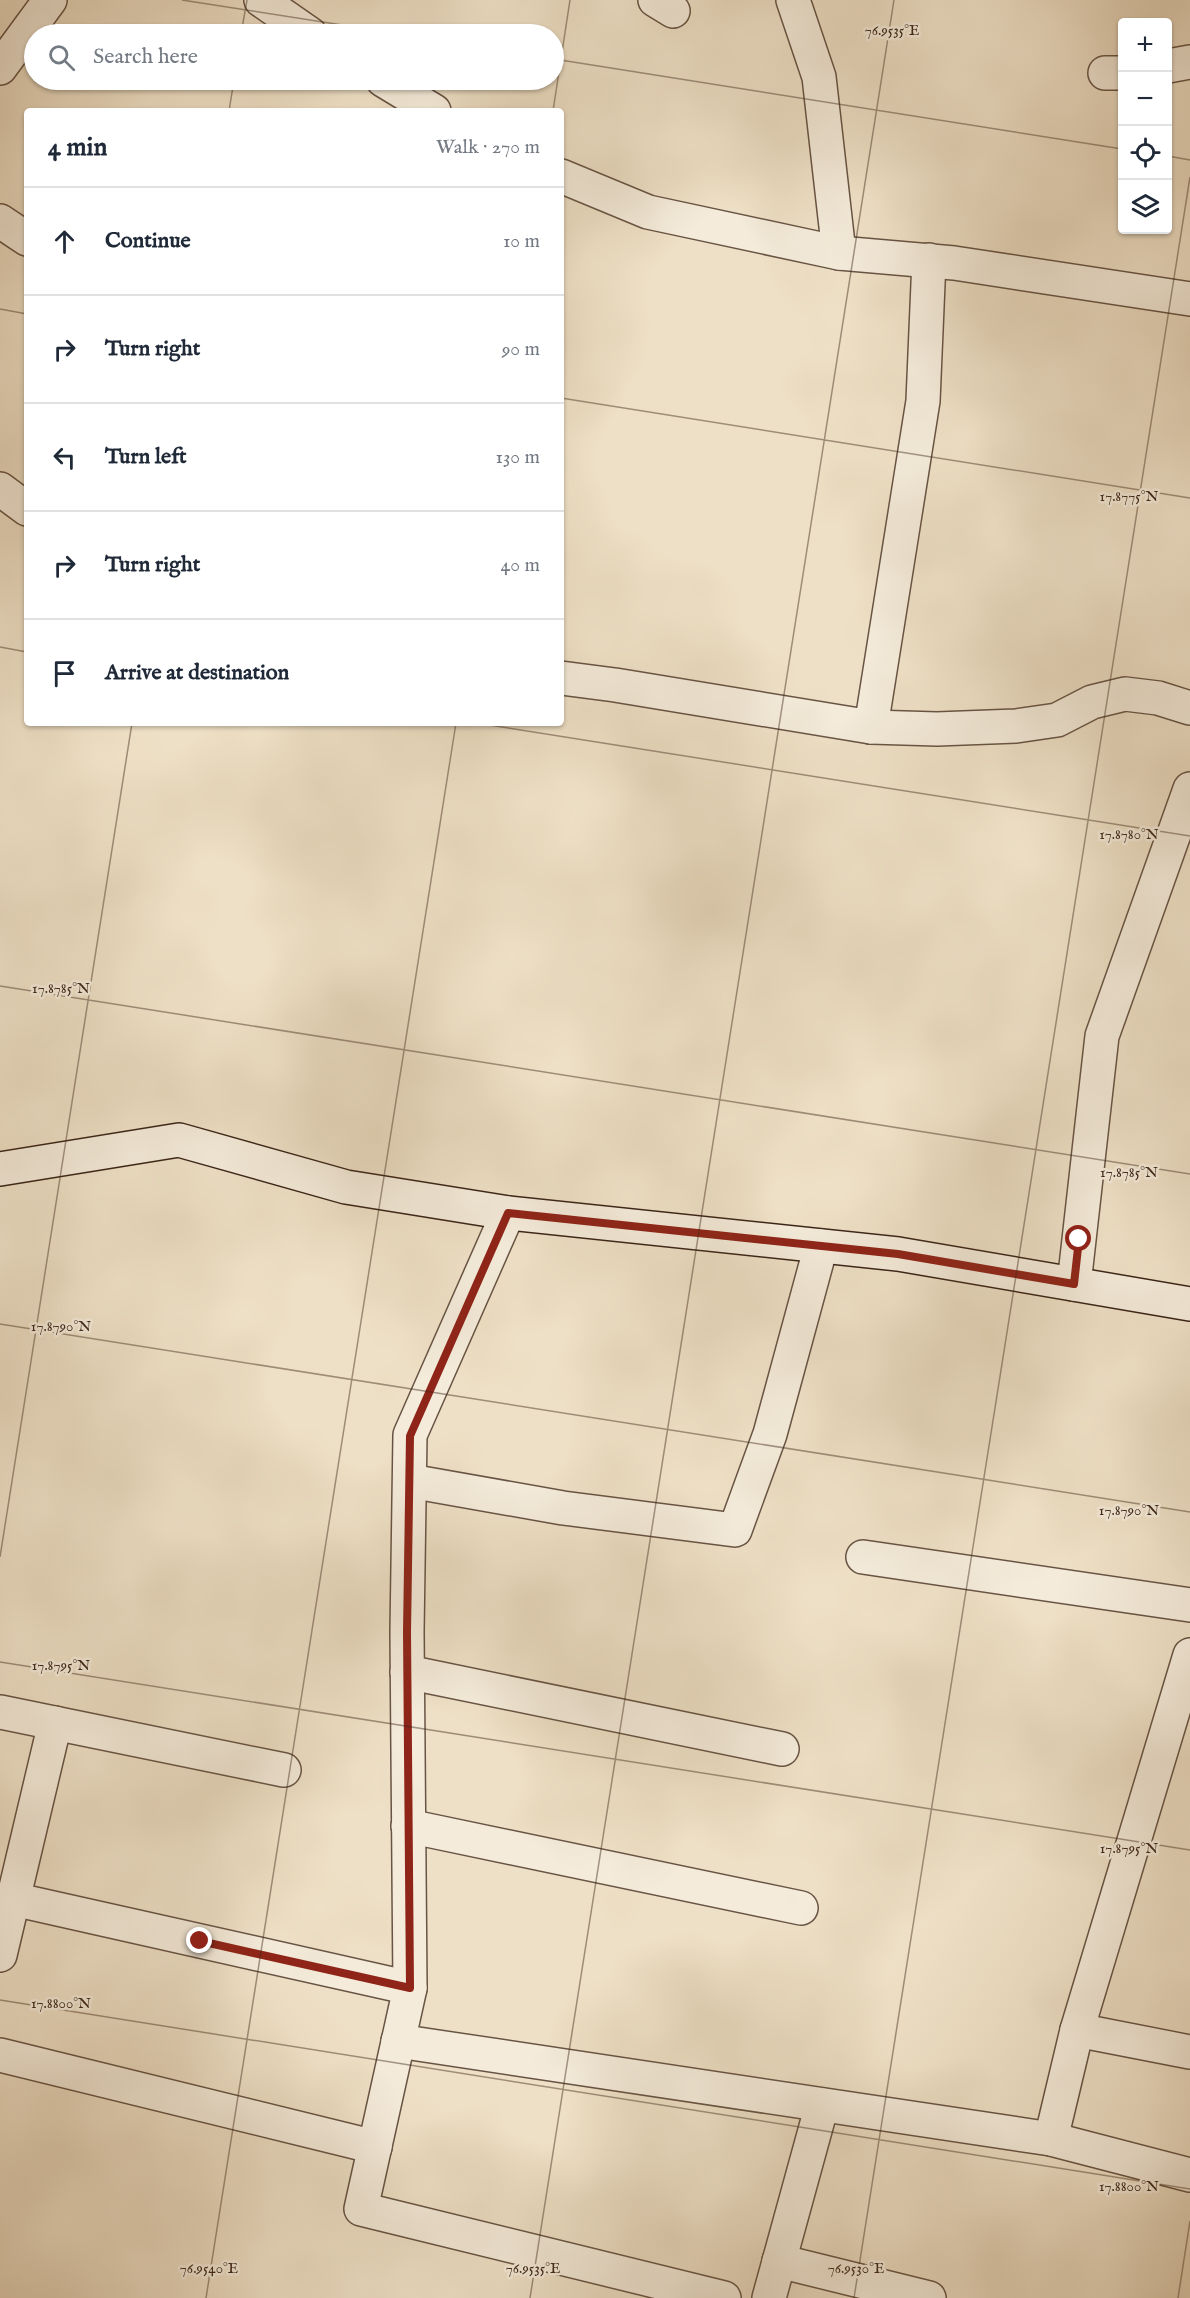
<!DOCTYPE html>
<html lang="en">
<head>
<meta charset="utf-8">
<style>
  body { margin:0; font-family:"IM FELL English",serif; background:#f6f6f7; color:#1f2937 }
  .controls { position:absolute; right:18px; top:18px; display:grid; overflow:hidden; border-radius:6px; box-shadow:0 2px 4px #0004 }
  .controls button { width:54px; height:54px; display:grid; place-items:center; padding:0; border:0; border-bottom:2px solid #e0e1e3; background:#fff; color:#1f2937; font:30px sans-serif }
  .stop { position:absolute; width:18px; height:18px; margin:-14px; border:4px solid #8f2418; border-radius:50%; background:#fff }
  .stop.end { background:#8f2418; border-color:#fff; box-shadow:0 2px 6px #0008 }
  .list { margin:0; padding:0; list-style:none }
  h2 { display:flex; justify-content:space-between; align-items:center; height:78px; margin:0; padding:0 24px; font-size:26px }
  h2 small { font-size:20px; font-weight:400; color:#747a83 }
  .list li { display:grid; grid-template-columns:39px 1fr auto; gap:18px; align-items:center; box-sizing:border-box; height:108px; padding:0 24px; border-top:2px solid #e0e1e3 }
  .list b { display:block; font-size:22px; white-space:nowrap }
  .list em { font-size:20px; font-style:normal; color:#747a83 }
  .icon { flex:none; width:33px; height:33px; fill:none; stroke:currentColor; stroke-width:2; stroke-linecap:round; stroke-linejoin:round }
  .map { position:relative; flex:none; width:1190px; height:2298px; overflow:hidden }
  .search { position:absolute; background:#fff; box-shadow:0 2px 4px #0004; left:24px; top:24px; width:540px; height:66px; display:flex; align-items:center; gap:15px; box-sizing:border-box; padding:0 21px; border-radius:33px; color:#747a83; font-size:22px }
  .panel { position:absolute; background:#fff; box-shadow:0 2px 4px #0004; left:24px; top:108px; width:540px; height:618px; border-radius:6px }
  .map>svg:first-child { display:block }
</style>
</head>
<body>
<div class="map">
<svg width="1190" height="2298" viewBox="0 0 1190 2298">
  <rect width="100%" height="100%" fill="#eee0c6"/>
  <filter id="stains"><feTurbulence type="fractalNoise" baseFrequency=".00333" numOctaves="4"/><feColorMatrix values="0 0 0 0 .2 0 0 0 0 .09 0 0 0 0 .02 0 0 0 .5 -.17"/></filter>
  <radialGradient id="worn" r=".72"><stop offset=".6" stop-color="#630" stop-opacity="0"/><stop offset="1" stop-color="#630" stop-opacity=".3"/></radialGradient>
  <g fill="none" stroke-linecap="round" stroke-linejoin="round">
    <defs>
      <g id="street">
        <path d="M261,0L310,34"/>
        <path d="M655,0L673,11"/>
        <path d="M793,0L819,77L839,253"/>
        <path d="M1168,66L1190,62"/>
        <path d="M0,68L50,0"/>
        <path d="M1105,73H1122"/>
        <path d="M383,80L434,111"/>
        <path d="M561,176L648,212L839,253L954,263L1190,299"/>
        <path d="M0,221L27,239"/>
        <path d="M0,489L27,509"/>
        <path d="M561,678L615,685L871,727L923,401L929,260"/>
        <path d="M871,727L937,729L1016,726L1057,720L1092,702L1125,694L1158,698L1190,708"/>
        <path d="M508,1213L410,1435L407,1632L410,1988L361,2209L724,2298"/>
        <path d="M1074,1284L1102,1036L1190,789"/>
        <path d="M410,1481L563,1508L735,1530L770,1434L821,1246"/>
        <path d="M863,1557L1190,1605"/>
        <path d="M407,1672L782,1749"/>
        <path d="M0,1712L284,1770"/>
        <path d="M408,1826L801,1908"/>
        <path d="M13,1899L410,1988"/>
        <path d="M0,1955L55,1723"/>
        <path d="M1077,2030L1190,2052"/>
        <path d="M398,2041L1051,2139L1190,2175"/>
        <path d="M0,2055L375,2147"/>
        <path d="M1051,2139L1077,2030L1190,1655"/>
        <path d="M779,2261L929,2298"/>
        <path d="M769,2298L822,2105"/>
      </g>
      <path id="secondary" d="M0,1169L179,1140L346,1187L508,1213L898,1254L1190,1304"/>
    </defs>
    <!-- street casing -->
    <use href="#street" stroke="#685444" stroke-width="36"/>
    <!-- secondary casing -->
    <use href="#secondary" stroke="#3b2518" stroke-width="36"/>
    <!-- street -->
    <use href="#street" stroke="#f4ebda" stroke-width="33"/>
    <!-- secondary -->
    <use href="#secondary" stroke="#f4ebda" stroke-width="33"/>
  </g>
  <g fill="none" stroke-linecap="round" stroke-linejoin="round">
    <!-- route -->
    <path stroke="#8f2418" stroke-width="8" d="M200,1941L410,1988L407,1632L410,1436L508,1213L898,1254L1074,1284L1079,1239"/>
  </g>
  <!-- ticks -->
  <path fill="none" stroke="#3b2518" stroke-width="1.5" stroke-opacity="0.45" d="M182,0L400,34M241,34L247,0M554,59L1122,149M229,111L234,80M553,111L570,0M1168,156L1190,160M0,309L27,314M561,398L1190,498M0,647L27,652M477,723L1190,836M0,986L1190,1174M0,1324L1190,1512M0,1557L132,723M0,1662L1190,1850M0,2000L1190,2189M206,2298L456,723M530,2298L894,0M854,2298L1190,177M1178,2298L1190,2221"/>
  <g font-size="15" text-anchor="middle" fill="#3b2518" stroke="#f4ebda" stroke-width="5" stroke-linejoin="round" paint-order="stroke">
    <text x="892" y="35">76.9535°E</text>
    <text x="1129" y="501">17.8775°N</text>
    <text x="1129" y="839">17.8780°N</text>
    <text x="61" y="993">17.8785°N</text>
    <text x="1129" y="1177">17.8785°N</text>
    <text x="61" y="1331">17.8790°N</text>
    <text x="1129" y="1515">17.8790°N</text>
    <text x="61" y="1670">17.8795°N</text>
    <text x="1129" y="1853">17.8795°N</text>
    <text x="61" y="2008">17.8800°N</text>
    <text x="1129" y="2191">17.8800°N</text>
    <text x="209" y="2273">76.9540°E</text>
    <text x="533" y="2273">76.9535°E</text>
    <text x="856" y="2273">76.9530°E</text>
  </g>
  <rect width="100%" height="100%" filter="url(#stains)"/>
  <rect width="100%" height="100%" fill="url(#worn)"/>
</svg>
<div class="controls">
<button>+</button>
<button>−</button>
<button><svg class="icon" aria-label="locate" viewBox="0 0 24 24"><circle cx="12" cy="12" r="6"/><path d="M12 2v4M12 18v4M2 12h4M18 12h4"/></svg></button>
<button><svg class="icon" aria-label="layers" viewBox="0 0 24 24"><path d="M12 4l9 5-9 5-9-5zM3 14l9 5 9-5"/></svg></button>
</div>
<div class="stop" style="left:1079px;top:1239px"></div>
<div class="stop end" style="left:200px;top:1941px"></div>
<div class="search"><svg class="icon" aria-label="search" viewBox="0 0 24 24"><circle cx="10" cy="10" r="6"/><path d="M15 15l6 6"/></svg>Search here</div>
<section class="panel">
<h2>4 min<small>Walk · 270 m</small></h2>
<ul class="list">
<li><svg class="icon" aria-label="ahead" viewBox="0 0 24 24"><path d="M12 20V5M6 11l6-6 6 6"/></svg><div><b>Continue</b></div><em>10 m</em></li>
<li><svg class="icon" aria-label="right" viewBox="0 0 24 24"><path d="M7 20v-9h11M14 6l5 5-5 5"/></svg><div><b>Turn right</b></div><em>90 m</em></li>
<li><svg class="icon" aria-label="left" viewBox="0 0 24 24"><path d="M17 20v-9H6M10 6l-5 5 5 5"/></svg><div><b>Turn left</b></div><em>130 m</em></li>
<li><svg class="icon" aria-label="right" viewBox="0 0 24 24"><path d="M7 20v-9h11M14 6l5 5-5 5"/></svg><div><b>Turn right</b></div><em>40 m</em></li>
<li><svg class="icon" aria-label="arrive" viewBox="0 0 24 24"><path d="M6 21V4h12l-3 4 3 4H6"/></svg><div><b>Arrive at destination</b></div></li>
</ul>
</section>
</div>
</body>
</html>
